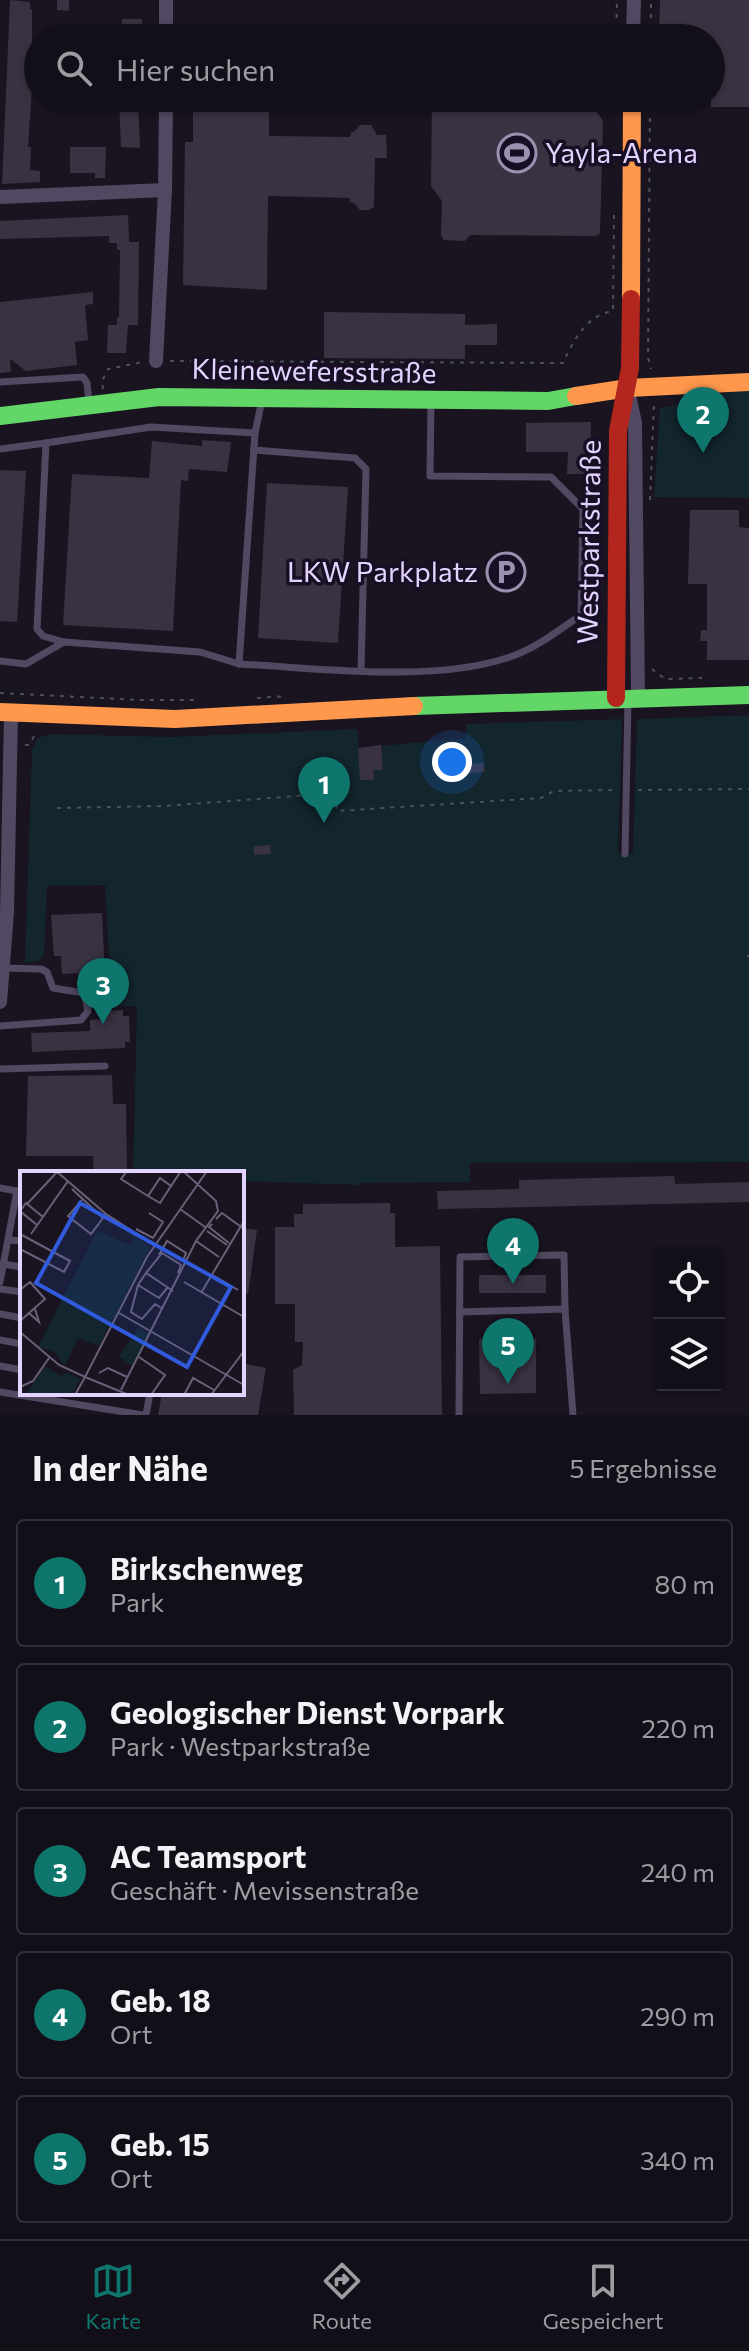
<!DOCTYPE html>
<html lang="de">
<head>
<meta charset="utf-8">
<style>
  body { margin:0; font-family:Commissioner,sans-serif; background:#1c1821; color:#f1f3f6 }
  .controls { position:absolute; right:24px; bottom:24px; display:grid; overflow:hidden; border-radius:8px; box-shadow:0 2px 6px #0004 }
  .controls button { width:72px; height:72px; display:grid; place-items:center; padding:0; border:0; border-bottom:2px solid #322f37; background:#130f18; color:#f1f3f6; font:40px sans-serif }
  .you { position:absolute; left:452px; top:762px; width:28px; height:28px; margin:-20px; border:6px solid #fff; border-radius:50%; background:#1a73e8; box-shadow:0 0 0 12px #1a73e833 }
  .badge { display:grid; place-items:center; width:52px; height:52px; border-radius:50%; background:#0f766e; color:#fff; font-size:26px; font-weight:700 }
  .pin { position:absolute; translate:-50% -66px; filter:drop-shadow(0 2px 4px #0008) }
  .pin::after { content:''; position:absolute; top:42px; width:28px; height:24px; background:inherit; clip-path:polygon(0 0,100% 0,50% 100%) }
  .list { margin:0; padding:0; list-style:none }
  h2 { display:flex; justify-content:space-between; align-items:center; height:104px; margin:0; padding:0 32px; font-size:34px }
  h2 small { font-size:26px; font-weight:400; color:#9d9ca2 }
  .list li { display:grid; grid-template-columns:52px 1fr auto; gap:24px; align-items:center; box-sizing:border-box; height:128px; margin:0 16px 16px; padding:0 16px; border:2px solid #322f37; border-radius:8px }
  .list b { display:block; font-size:30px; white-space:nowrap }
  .list p { margin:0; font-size:26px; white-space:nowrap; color:#9d9ca2 }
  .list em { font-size:26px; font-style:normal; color:#9d9ca2 }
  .icon { flex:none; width:44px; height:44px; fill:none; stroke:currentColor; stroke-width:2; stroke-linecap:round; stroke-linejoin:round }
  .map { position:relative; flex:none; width:749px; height:1415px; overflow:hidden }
  .search { position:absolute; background:#130f18; box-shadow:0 2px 6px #0004; left:24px; right:24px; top:24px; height:88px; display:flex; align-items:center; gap:20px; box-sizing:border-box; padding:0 28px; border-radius:44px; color:#9d9ca2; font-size:30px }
  .sheet { height:824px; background:#130f18 }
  nav { display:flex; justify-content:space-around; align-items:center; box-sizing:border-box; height:112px; border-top:2px solid #322f37; background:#130f18; font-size:22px; color:#9d9ca2 }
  nav a { display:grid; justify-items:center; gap:4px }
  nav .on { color:#0f766e }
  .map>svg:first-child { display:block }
</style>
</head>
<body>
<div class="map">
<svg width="749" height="1415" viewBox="0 0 749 1415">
  <rect width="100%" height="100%" fill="#191420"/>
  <!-- green -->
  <g fill="#13252d">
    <path d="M749,388V498L654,497L660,408Z"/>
    <path d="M749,715V1162L470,1163V1182L361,1183V1185L242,1181V1173H133L137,1006H112L105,885L47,886L44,955L38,961L25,963L32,749L38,738L50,734L170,737L357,729L359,748L466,738V724L622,719L618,854H633L637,719Z"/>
  </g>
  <!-- building -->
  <g fill="#393242">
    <path d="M10,0L30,2V9L32,10V48H29L28,73H33L28,147H31L30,170L40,171V182L2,184Z"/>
    <path d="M57,0H69V11L57,10Z"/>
    <path d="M660,0H749V107H711V38H659Z"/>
    <rect x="122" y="19" width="20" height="19"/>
    <path d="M119,98H138L140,148L121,147Z"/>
    <path d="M193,98H269V136L350,137L351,132H354L360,125H371L377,135H386L387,158H375L374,207L369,210H360L354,203L350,202V198L268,196L267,290L183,285L185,142H193Z"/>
    <path d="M432,98H592V105L603,121L600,234L595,236L470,235L465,241L444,240L441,235L442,201L431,186Z"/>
    <path d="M70,147H106L105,178H95V173H70Z"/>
    <path d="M128,215L129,242H139L138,325H128L126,353H107L108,325H117V318H119L120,250H117V243H109V236L0,239V221Z"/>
    <path d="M93,292V304L85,305L88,340L75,342L77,365L26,371L10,359L11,372L0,373V302Z"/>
    <path d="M324,312L465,314V325L497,324V345H465V359L324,358Z"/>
    <path d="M591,422L590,474H567L568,452H526V423Z"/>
    <path d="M202,440L231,442L227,472L189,469L188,481L181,480L173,631L63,625L72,474L149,478L152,441L202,446Z"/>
    <path d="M0,470L26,471L17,622L0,621Z"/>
    <path d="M267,483L348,487L338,643L258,638Z"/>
    <path d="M690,510H739V527L749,528V660H707V641H700L701,630H707V584H688Z"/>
    <path d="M381,745L383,770H373L374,780H360L358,748Z"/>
    <path d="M484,763L485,772L456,774L455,765Z"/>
    <path d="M270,845L271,854L254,855V846Z"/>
    <path d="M102,913L106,999L96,1000L95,990L77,973L62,974L61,956H54L51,915Z"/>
    <path d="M123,1010V1016H129L130,1042H125V1048L32,1052L31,1033L90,1031V1020L100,1019V1011Z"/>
    <path d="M112,1075L113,1104H126L127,1172H94L93,1156H26L28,1076Z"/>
    <path d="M674,1176L675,1184L749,1182V1202L438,1209L437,1191L519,1189V1180Z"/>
    <path d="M390,1203V1213H395V1247L440,1246L442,1415H294L293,1370L302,1365L303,1342H295V1304H275V1227H294V1214H303V1204Z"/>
    <path d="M242,1228L257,1230L248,1294L242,1293Z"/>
    <rect x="479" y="1275" width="67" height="18"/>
    <path d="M479,1339H536V1393L480,1394Z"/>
    <path d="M242,1363L266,1368L258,1415H158L162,1393H242Z"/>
  </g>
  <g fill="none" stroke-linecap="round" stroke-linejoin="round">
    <!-- path -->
    <g stroke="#4b5162" stroke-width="2" stroke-dasharray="4 6" stroke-linecap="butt">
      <path d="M616,38L617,0"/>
      <path d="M651,38V0"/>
      <path d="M650,98L648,358L651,369"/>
      <path d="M613,309L614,215"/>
      <path d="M170,361L563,363C573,341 587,314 614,311"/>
      <path d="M103,389L102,381L108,369L143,362"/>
      <path d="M650,500L654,403"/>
      <path d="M652,669L665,679L702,678"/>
      <path d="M0,693L138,700H195"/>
      <path d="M257,698L287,696"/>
      <path d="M25,745H29L36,733"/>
      <path d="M638,790L749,789"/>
      <path d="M57,808L164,806L335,793L337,811L541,798L554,791L616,790"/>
      <path d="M747,956H749"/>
    </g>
    <!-- lane -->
    <g stroke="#504961" stroke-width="7">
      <path d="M0,382L83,377L87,383L89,402"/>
      <path d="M262,400L255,433L239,664C320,668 430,683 507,658C535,649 558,631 581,615L583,509L551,477L430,476L431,402"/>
      <path d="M0,449L46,443"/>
      <path d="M254,450L355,458L366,469L361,670"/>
      <path d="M0,661L26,664L64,642"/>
      <path d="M239,664L200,652L64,642L43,636L37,629L46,443L151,427L255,433"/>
      <path d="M625,854L628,701"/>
      <path d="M0,1026L81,1020L88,1011L84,993L53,988L47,972L41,969L4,968"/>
      <path d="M0,1069L105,1066"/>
      <path d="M0,1188L22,1192"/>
      <path d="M8,1240L22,1241"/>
      <path d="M3,1264L22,1267"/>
      <path d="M0,1282L17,1191"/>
      <path d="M0,1289L22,1292"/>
      <path d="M460,1312L565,1309"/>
      <path d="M0,1314L22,1318"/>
      <path d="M0,1340L22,1344"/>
      <path d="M0,1366L22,1370"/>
      <path d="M0,1392L143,1415"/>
      <path d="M146,1415L150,1393"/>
      <path d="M459,1415L460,1257L564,1255L565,1309L573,1415"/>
    </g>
    <!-- street -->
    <g stroke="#504961" stroke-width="14">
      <path d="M166,38V0"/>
      <path d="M633,38L634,0"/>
      <path d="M0,197L165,190"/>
      <path d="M156,361L165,190L166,98"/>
      <path d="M629,395L635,423L638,698"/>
      <path d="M0,1002L7,912L11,713"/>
    </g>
    <!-- fast -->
    <g stroke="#63d668" stroke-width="18">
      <path d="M0,416L159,397L548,401L576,396"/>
      <path d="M414,706L749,695"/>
    </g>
    <!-- slow -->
    <g stroke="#ff974d" stroke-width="18">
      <path d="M631,299L632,98"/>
      <path d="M576,396L628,388L749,382"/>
      <path d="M0,712L175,719L414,706"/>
    </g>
    <!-- jam -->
    <path stroke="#b3261e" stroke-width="18" d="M616,698L618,431L630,368L631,299"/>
  </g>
  <!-- icons -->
  <defs>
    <symbol id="stadium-ring" viewBox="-11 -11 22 22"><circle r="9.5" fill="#180f25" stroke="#9c90b1" stroke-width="1.5"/><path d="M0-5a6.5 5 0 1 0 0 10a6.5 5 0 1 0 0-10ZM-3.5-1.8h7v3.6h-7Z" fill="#9c90b1"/></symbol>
    <symbol id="parking-ring" viewBox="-11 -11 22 22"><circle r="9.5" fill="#180f25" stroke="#9c90b1" stroke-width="1.5"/><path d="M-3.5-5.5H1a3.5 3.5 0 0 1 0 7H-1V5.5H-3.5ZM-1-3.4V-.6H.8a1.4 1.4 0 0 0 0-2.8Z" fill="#9c90b1"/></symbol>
  </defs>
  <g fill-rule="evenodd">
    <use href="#stadium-ring" x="495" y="131" width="44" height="44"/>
    <use href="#parking-ring" x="484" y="550" width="44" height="44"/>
  </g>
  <g text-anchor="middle" stroke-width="7" stroke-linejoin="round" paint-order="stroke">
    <!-- poi labels -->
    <g font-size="28" fill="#e3d3ff" stroke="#180f25" text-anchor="start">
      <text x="545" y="163">Yayla-Arena</text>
      <text x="478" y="582" text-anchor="end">LKW Parkplatz</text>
    </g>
    <!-- street labels -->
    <g font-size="28" fill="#e3d3ff" stroke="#180f25">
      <text transform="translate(314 371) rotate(1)" y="10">Kleinewefersstraße</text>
      <text transform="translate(589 542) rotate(-89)" y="10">Westparkstraße</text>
    </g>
  </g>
  <!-- overview -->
  <g transform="translate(20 1171)">
    <rect width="224" height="224" fill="#191420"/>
    <path d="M77,60L110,74L114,68L107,61L130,76L79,175L58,167L45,195L35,181L18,176ZM119,156L129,162L112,195L99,185ZM25,195L42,206L46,201L60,208L52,224H5Z" fill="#13252d"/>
    <path fill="none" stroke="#6a6079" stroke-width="2" d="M36,0L86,43L134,74M107,0L101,8L128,25L140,7L151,15L161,0M52,18L83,47M128,25L140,32L151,15M62,29L48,45L71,63L86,43M7,33L37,1M160,38L185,56M196,48L202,42L224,58M192,53L189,56L209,72M17,54L0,40L6,32L23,46M116,58L133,67L143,51L129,42M187,60L207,74M0,63L50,90L44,101L0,78M11,63L48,10M176,70L199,86M139,84L147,70L166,82L163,90M126,102L142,82L161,94L158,102M191,103L218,119M164,111L224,146M118,114L139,127L148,116M0,119L10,111L25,128L0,150M181,122L224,50M143,138L135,133L122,148L111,141L118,114L126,102L153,120M9,142L19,151L15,138M99,142L224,214M0,161L39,194L65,206L127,86L187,0M119,186L145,204L131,224M79,202L88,197L107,206M0,216L13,210L29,187M101,219L176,70L198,40L196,30L163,0M55,224L65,206L109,224M164,224L173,207L194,219M191,224L224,180"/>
    <path fill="#315bdc" fill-opacity="0.15" stroke="#315bdc" stroke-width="4" d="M60,32L211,116L167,196L16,112Z"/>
    <rect width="224" height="224" fill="none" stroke="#e3d3ff" stroke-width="4"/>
  </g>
</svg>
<div class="controls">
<button><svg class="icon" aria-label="locate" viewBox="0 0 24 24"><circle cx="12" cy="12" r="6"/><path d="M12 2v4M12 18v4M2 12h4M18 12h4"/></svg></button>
<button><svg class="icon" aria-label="layers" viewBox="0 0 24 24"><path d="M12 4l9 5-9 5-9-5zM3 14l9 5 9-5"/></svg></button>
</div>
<div class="you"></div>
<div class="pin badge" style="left:324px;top:823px">1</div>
<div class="pin badge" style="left:703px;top:453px">2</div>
<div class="pin badge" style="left:103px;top:1024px">3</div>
<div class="pin badge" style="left:513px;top:1284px">4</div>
<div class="pin badge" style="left:508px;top:1384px">5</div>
<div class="search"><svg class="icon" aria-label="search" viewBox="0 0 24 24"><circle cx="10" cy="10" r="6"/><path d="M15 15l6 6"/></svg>Hier suchen</div>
</div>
<section class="sheet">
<h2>In der Nähe<small>5 Ergebnisse</small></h2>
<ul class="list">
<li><span class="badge">1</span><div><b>Birkschenweg</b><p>Park</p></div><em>80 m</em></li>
<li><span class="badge">2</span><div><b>Geologischer Dienst Vorpark</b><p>Park · Westparkstraße</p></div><em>220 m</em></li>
<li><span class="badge">3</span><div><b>AC Teamsport</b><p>Geschäft · Mevissenstraße</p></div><em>240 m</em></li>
<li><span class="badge">4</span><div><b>Geb. 18</b><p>Ort</p></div><em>290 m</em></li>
<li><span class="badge">5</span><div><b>Geb. 15</b><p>Ort</p></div><em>340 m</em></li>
</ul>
</section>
<nav>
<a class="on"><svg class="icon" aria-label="map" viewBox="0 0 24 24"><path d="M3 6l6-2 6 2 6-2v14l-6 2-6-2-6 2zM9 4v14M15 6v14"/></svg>Karte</a>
<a><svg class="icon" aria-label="directions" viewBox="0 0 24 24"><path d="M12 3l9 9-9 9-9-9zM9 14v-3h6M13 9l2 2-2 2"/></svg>Route</a>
<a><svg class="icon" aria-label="saved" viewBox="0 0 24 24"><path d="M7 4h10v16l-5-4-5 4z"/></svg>Gespeichert</a>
</nav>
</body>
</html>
